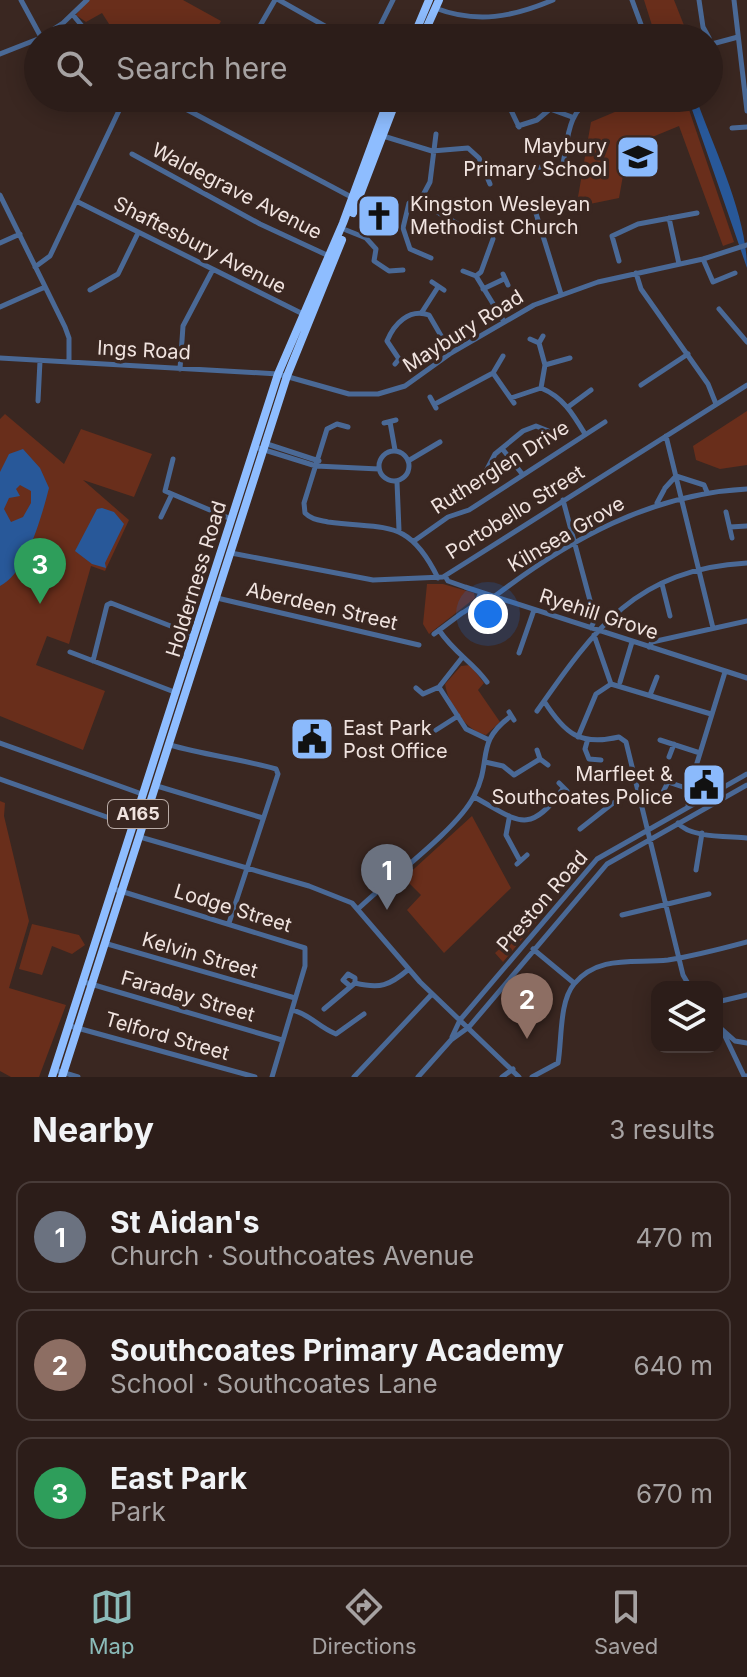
<!DOCTYPE html>
<meta charset="utf-8">
<style>
:root{--surface:#2c1d19;--page:#342622;--text:#f1f3f6;--muted:#a6a2a2;--line:#483b38;--accent:#8bbbb9}
body{margin:0;font-family:Inter,sans-serif;background:var(--page);color:var(--text)}
.controls{position:absolute;right:24px;bottom:24px;display:grid;overflow:hidden;border-radius:16px;box-shadow:0 4px 20px #0003}
.controls button{width:72px;height:72px;display:grid;place-items:center;padding:0;border:0;border-bottom:2px solid var(--line);background:var(--surface);color:var(--text);font:40px sans-serif}
.you{position:absolute;left:488px;top:614px;width:28px;height:28px;margin:-20px;border:6px solid #fff;border-radius:50%;background:#1a73e8;box-shadow:0 0 0 12px #1a73e833}
.badge{display:grid;place-items:center;width:52px;height:52px;border-radius:50%;background:var(--accent);color:#fff;font-size:26px;font-weight:700}
.pin{position:absolute;translate:-50% -66px;filter:drop-shadow(0 2px 4px #0008)}
.pin::after{content:'';position:absolute;top:42px;width:28px;height:24px;background:inherit;clip-path:polygon(0 0,100% 0,50% 100%)}
.list{margin:0;padding:0;list-style:none}
h2{display:flex;justify-content:space-between;align-items:center;height:104px;margin:0;padding:0 32px;font-size:34px}
h2 small{font-size:26px;font-weight:400;color:var(--muted)}
.list li{display:grid;grid-template-columns:52px 1fr auto;gap:24px;align-items:center;box-sizing:border-box;height:112px;margin:0 16px 16px;padding:0 16px;border:2px solid var(--line);border-radius:16px}
.list b{display:block;font-size:30px;white-space:nowrap}
.list p{margin:0;font-size:26px;white-space:nowrap;color:var(--muted)}
.list em{font-size:26px;font-style:normal;color:var(--muted)}
.icon{flex:none;width:44px;height:44px;fill:none;stroke:currentColor;stroke-width:2;stroke-linecap:round;stroke-linejoin:round}
.map{position:relative;flex:none;width:747px;height:1077px;overflow:hidden}
.search{position:absolute;background:var(--surface);box-shadow:0 4px 20px #0003;left:24px;right:24px;top:24px;height:88px;display:flex;align-items:center;gap:20px;box-sizing:border-box;padding:0 28px;border-radius:44px;color:var(--muted);font-size:30px}
.sheet{height:488px;background:var(--surface)}
nav{display:flex;justify-content:space-around;align-items:center;box-sizing:border-box;height:112px;border-top:2px solid var(--line);background:var(--surface);font-size:22px;color:var(--muted)}
nav a{display:grid;justify-items:center;gap:4px}
nav .on{color:var(--accent)}
.map>svg:first-child{display:block}
.green{fill:#692e1b}
.water{fill:#285899;fill-rule:evenodd}
.lines{fill:none;stroke-linecap:round;stroke-linejoin:round}
.minor{stroke:#4a6996;stroke-width:5}
.highway{stroke:#8ebdff;stroke-width:8}
.labels{text-anchor:middle;stroke-width:7;stroke-linejoin:round;paint-order:stroke}
.shield{fill:#3a2721;stroke:#b9aba6;stroke-width:2}
.shield-label{font-size:18px;font-weight:bold;fill:#f0e3df}
.poi-label{font-size:20px;fill:#f0e3df;stroke:#3a2721;text-anchor:end}
.street-label{font-size:20px;fill:#f0e3df;stroke:#3a2721}
</style>
<div class="map">
<svg width="747" height="1077" viewBox="0 0 747 1077">
<rect width="100%" height="100%" fill="#3a2721"/>
<path class="green" d="M87,0H183L221,21L212,38H118L102,13L86,22L76,15Z
M644,0H674L689,38H656Z
M648,98H685L734,242L723,246L679,126L628,147L619,198L580,206L578,197L591,122Z
M747,411V465L720,469L696,460L693,446Z
M5,414L64,464L81,429L152,454L134,497L83,480L129,520L105,571L91,566L69,644L47,636L36,665L105,691L83,750L0,716V419Z
M427,584H443L474,593L475,598L429,634L423,624Z
M470,665L484,683L478,690L500,722L486,735C466,731 448,704 445,684L461,666Z
M0,801L5,803L4,816L29,921L9,988L66,1005L39,1077H11L0,1071Z
M472,816L511,888L444,953L407,910L421,895L404,878Z
M532,912L540,918L503,962L495,953L509,940L511,931L516,932L527,913Z
M32,924L79,935L85,945L72,954L52,946L42,975L19,969Z"/>
<path class="water" d="M688,98H696C714,149 747,215 747,268Z
M23,449L40,468L49,488C42,515 26,574 0,586V472L9,454ZM20,485L31,491V503L23,517L11,522L4,509L9,498L20,496L16,489Z
M102,508L114,512L124,524L105,563L106,568L92,564L75,551L97,509Z"/>
<g class="lines">
<path class="minor" d="M21,0L41,37
M279,0L346,38
M632,0L646,38
M699,0L703,27L709,38
M734,0L747,111
M435,8C477,24 513,17 553,0
M73,15L92,38
M601,36L602,38
M40,38L63,23L87,0
M253,38L275,0
M374,38L393,0
M628,38L644,33
M711,42L713,57
M712,44L738,37
M0,54L38,39
M165,98L355,199
M541,98L550,109L572,117
M297,106L301,98
M509,106L519,127
M518,126L537,120L550,109
M732,128L747,127
M436,134L430,182L422,197L434,210L461,226
M383,136L432,151L468,148L479,158L490,184
M132,154L260,224L329,256
M536,167L562,169
M564,176L562,169C568,142 566,109 595,98
M0,195L65,327L69,338V362
M422,197L409,203L403,228L410,249L431,258
M76,201L305,315
M534,207L561,294
M669,218L679,264
M346,230L366,238L376,249L374,261L389,271L403,270
M0,243L20,234
M703,259L713,282L735,273
M619,261L612,236L638,224L697,213
M35,267L50,256L125,98
M463,271L476,276L481,272L493,239
M636,273L641,289L708,384L716,404
M503,274L508,285
M476,276L503,320
M432,282L444,290
M483,289L504,279
M90,290L118,274L138,233
M0,307L45,287
M719,309L747,342
M422,312L438,287
M530,339L539,343L543,336
M539,343L545,365L541,388
M0,358L278,374L349,394H378L405,386L451,353L534,305L598,282L703,259L747,245
M395,364L399,359L387,341C394,324 409,308 429,315L451,353
M545,365L570,358
M180,369L183,326L212,271
M493,373L514,403
M641,385L688,354
M430,397L436,408
M511,398L541,388C563,397 573,414 585,434
M38,401L40,361
M435,404L493,373L503,356
M568,407L591,390
M390,422L395,450
M384,423L396,420
M348,427L337,424L327,429L304,503L305,513C312,520 319,520 328,522C386,530 408,517 438,578
M666,436L713,628
M264,443L319,461
M255,447L316,466L379,469
M379 466a15 15 0 1 1 30 0a15 15 0 1 1-30 0Z
M504,451L523,475
M173,459L165,491L231,519
M408,461L440,442
M483,477L495,454L523,431L536,426L556,434
M397,482L399,530
M665,488L676,476L704,485L707,492
M563,500L595,619L591,628
M657,503L664,490
M726,512L732,538
M161,517L171,496
M730,527L747,526
M414,541L448,517L469,510L605,422
M231,553L373,580L443,577L747,385
M445,576L448,581L465,587L747,678
M662,584L670,616
M495,596C570,539 651,494 747,489
M217,598L419,645
M464,612L476,604L481,592
M439,630C455,654 472,661 487,682
M434,634L462,613
M594,635L611,684
M649,647L652,642L747,621
M70,652L177,693
M519,653L534,610
M93,661L107,605L111,603L194,635
M620,682L632,642
M439,687L466,729L487,739
M416,688L423,694L439,687L461,659
M650,695L657,677
M544,701C565,734 580,746 619,737L626,742L683,975L690,987
M537,711C595,628 637,569 747,563
M509,712L514,720
M436,730L458,716
M578,737L596,694L611,684L711,714
M660,740L700,753
M587,742L585,749L589,759L601,760
M0,743L142,794
M170,745C205,755 241,759 276,769L278,774L229,923
M537,750L540,759L548,765
M669,757L674,744
M485,762L503,766L514,775L540,759
M0,779L132,826
M559,783L567,791
M157,786L263,818
M663,792L668,782L689,789
M474,797C516,819 528,838 562,790
M688,807L689,789L725,672
M509,819L506,835L519,859
M678,823C690,838 728,836 747,838
M580,829L613,803L638,792
M140,837L309,886L352,903L420,982L519,1077
M517,864L527,855
M696,870L702,833
M114,889L305,948V966L272,1077
M359,908C389,879 457,830 474,796C493,760 474,743 511,716
M622,915L709,894
M104,943L295,998
M533,949L574,983
M84,982L282,1040
M350,986L343,980L348,974L355,978V983
M717,1002L747,995
M324,1009L355,983C380,989 389,986 409,969
M292,1010C310,1014 318,1027 336,1034L364,1014
M717,1025L735,1041L747,1043
M70,1026L255,1077
M724,1034L744,1076H747
M452,1037L460,1020L597,859L747,774
M55,1070L78,1077
M354,1077L432,994
M418,1077L451,1040L469,1027L607,864L747,785
M502,1077L513,1069
M532,1077L558,1063C562,1041 559,1002 574,984C599,954 636,964 668,960C694,956 721,949 747,942"/>
<path class="highway" d="M413,38L429,0
M422,38L439,0
M353,213L397,98
M52,1077L278,374L343,223L389,98
M62,1077L287,376L342,240"/>
</g>
<defs>
<g id="school-square" transform="scale(2.3)"><rect x="-9" y="-9" width="18" height="18" rx="4" fill="#8bbafc" stroke="#3a2721"/><path d="M0-5L7-2L0 1L-7-2ZM-4 1L0 2.5L4 1V4Q0 6-4 4Z" fill="#111"/></g>
<g id="church-square" transform="scale(2.3)"><rect x="-9" y="-9" width="18" height="18" rx="4" fill="#8bbafc" stroke="#3a2721"/><path d="M-1.2-6h2.4v3.5h3.3v2.4h-3.3V6h-2.4V-.1h-3.3v-2.4h3.3Z" fill="#111"/></g>
<g id="civic-square" transform="scale(2.3)"><rect x="-9" y="-9" width="18" height="18" rx="4" fill="#8bbafc" stroke="#3a2721"/><path d="M-.6-6.5H3V-4.5H.6V-3L4-1V1h2V6H-6V1h2V-1L-.6-3ZM-1.2 2.5V6h2.4V2.5Z" fill="#111"/></g>
</defs>
<g fill-rule="evenodd">
<use href="#school-square" x="638" y="157"/>
<use href="#church-square" x="379" y="216"/>
<use href="#civic-square" x="312" y="739"/>
<use href="#civic-square" x="704" y="785"/>
</g>
<g class="labels">
<rect class="shield" x="108" y="800" width="60" height="28" rx="6"/>
<g class="shield-label">
<text x="138" y="820">A165</text>
</g>
<g class="poi-label">
<text x="607" y="153">Maybury<tspan x="607" dy="23">Primary School</tspan></text>
<text x="410" y="211" text-anchor="start">Kingston Wesleyan<tspan x="410" dy="23">Methodist Church</tspan></text>
<text x="343" y="735" text-anchor="start">East Park<tspan x="343" dy="23">Post Office</tspan></text>
<text x="673" y="781">Marfleet &amp;<tspan x="673" dy="23">Southcoates Police</tspan></text>
</g>
<g class="street-label">
<text transform="translate(237 191) rotate(27)" y="7">Waldegrave Avenue</text>
<text transform="translate(200 245) rotate(27)" y="7">Shaftesbury Avenue</text>
<text transform="translate(463 331) rotate(-32)" y="7">Maybury Road</text>
<text transform="translate(144 350) rotate(3)" y="7">Ings Road</text>
<text transform="translate(500 467) rotate(-32)" y="7">Rutherglen Drive</text>
<text transform="translate(515 512) rotate(-32)" y="7">Portobello Street</text>
<text transform="translate(566 534) rotate(-30)" y="7">Kilnsea Grove</text>
<text transform="translate(196 579) rotate(-73)" y="7">Holderness Road</text>
<text transform="translate(322 606) rotate(13)" y="7">Aberdeen Street</text>
<text transform="translate(599 614) rotate(18)" y="7">Ryehill Grove</text>
<text transform="translate(542 901) rotate(-49)" y="7">Preston Road</text>
<text transform="translate(233 908) rotate(17)" y="7">Lodge Street</text>
<text transform="translate(200 955) rotate(16)" y="7">Kelvin Street</text>
<text transform="translate(188 996) rotate(16)" y="7">Faraday Street</text>
<text transform="translate(167 1036) rotate(16)" y="7">Telford Street</text>
</g>
</g>
</svg>
<div class="controls">
<button><svg class="icon" aria-label="layers" viewBox="0 0 24 24"><path d="M12 4l9 5-9 5-9-5zM3 14l9 5 9-5"/></svg></button>
</div>
<div class="you"></div>
<div class="pin badge" style="left:387px;top:910px;background:#6b7280">1</div>
<div class="pin badge" style="left:527px;top:1039px;background:#8d6e63">2</div>
<div class="pin badge" style="left:40px;top:604px;background:#2e9e5b">3</div>
<div class="search"><svg class="icon" aria-label="search" viewBox="0 0 24 24"><circle cx="10" cy="10" r="6"/><path d="M15 15l6 6"/></svg>Search here</div>
</div>
<section class="sheet">
<h2>Nearby<small>3 results</small></h2>
<ul class="list">
<li><span class="badge" style="background:#6b7280">1</span><div><b>St Aidan's</b><p>Church · Southcoates Avenue</p></div><em>470 m</em></li>
<li><span class="badge" style="background:#8d6e63">2</span><div><b>Southcoates Primary Academy</b><p>School · Southcoates Lane</p></div><em>640 m</em></li>
<li><span class="badge" style="background:#2e9e5b">3</span><div><b>East Park</b><p>Park</p></div><em>670 m</em></li>
</ul>
</section>
<nav>
<a class="on"><svg class="icon" aria-label="map" viewBox="0 0 24 24"><path d="M3 6l6-2 6 2 6-2v14l-6 2-6-2-6 2zM9 4v14M15 6v14"/></svg>Map</a>
<a><svg class="icon" aria-label="directions" viewBox="0 0 24 24"><path d="M12 3l9 9-9 9-9-9zM9 14v-3h6M13 9l2 2-2 2"/></svg>Directions</a>
<a><svg class="icon" aria-label="saved" viewBox="0 0 24 24"><path d="M7 4h10v16l-5-4-5 4z"/></svg>Saved</a>
</nav>
